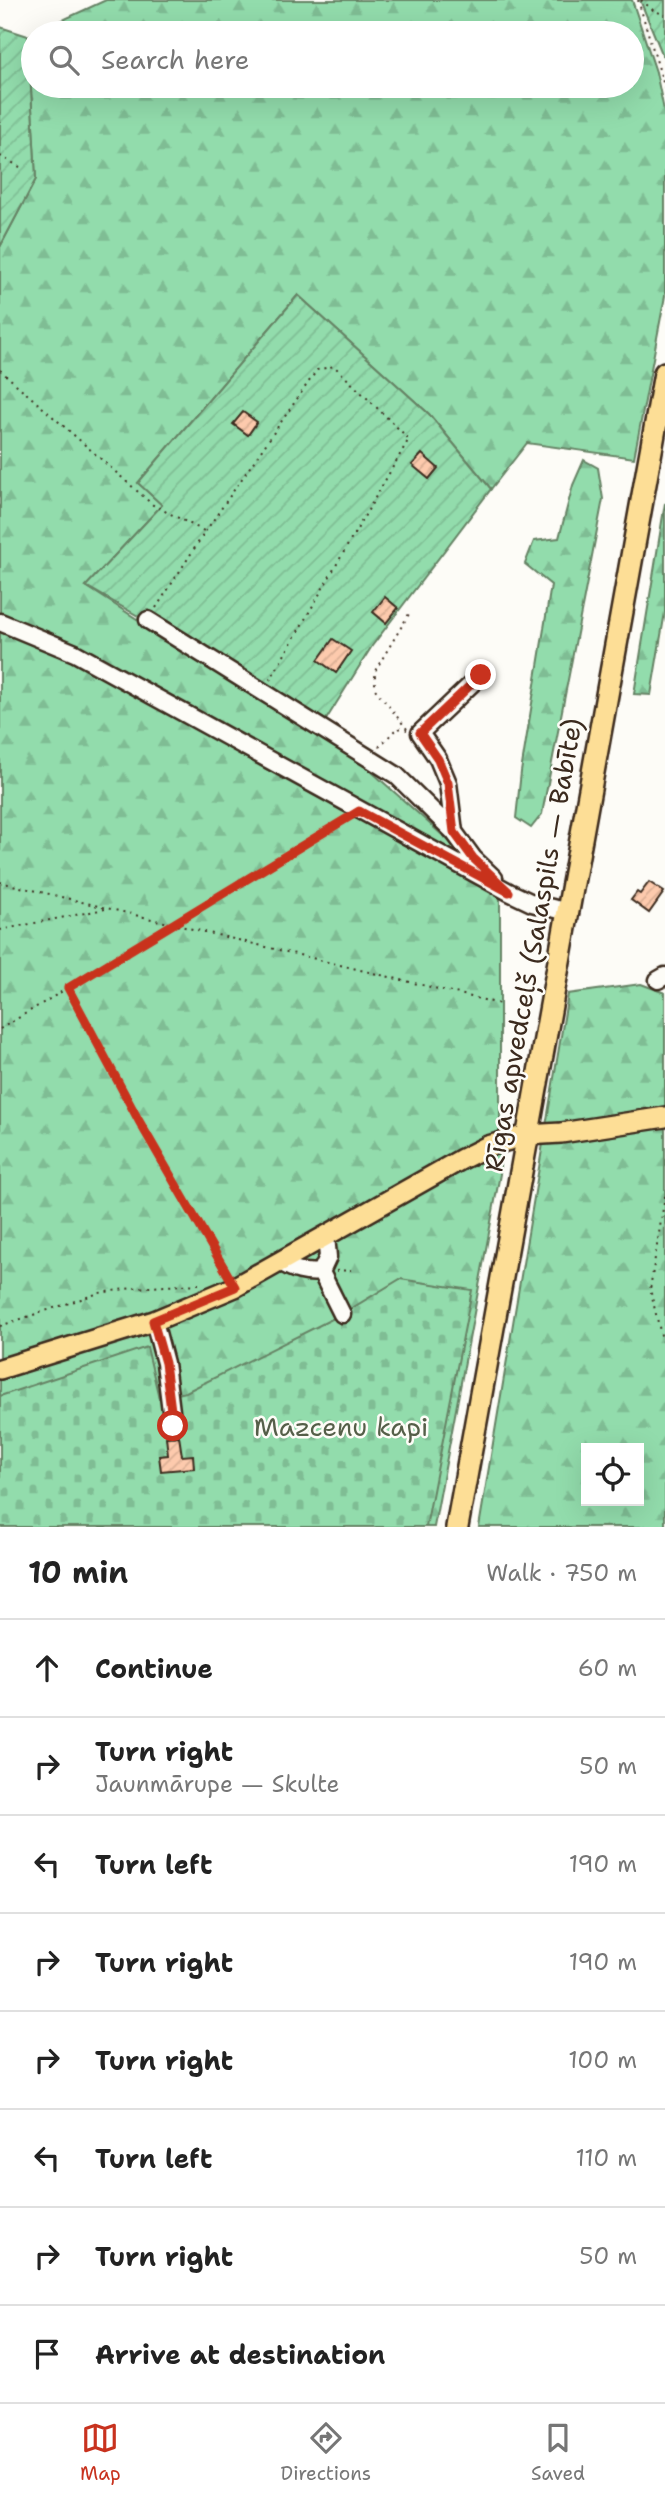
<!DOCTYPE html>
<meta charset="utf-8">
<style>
:root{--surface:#fff;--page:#f6f6f6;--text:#222;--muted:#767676;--line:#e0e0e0;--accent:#c8321e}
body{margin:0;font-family:"Shantell Sans",sans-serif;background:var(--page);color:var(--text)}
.controls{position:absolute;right:21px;bottom:21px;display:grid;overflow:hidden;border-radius:0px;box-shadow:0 7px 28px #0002}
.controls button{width:63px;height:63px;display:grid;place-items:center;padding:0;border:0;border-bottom:2px solid var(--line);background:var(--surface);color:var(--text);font:35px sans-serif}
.stop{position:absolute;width:21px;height:21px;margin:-16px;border:5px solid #c8321e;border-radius:50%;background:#fff}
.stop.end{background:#c8321e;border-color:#fff;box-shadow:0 2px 7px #0008}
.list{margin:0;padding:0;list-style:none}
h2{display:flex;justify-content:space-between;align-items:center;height:91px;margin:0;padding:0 28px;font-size:30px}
h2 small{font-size:23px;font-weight:400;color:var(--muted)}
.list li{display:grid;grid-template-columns:46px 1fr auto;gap:21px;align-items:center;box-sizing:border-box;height:98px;padding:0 28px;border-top:2px solid var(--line)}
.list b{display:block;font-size:26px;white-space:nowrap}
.list p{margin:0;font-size:23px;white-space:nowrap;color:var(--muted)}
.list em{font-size:23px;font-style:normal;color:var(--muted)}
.icon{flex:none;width:38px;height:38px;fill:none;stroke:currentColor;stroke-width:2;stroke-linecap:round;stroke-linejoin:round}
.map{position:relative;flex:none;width:665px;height:1527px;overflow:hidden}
.search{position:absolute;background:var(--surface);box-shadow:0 7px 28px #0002;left:21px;right:21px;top:21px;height:77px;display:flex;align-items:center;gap:18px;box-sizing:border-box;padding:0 24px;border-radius:38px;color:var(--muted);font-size:26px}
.sheet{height:875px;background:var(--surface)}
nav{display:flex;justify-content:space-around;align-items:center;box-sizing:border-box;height:98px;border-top:2px solid var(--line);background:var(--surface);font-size:19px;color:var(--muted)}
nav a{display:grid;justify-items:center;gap:4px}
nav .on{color:var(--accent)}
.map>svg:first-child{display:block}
.forest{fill:url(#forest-firs);stroke:#668365;stroke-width:2;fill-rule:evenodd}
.cemetery{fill:url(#cemetery-stones);stroke:#668365;stroke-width:2}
.garden{fill:url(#garden-furrows);stroke:#668365;stroke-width:2}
.building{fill:url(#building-hatch);stroke:#3b2a1e;stroke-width:2}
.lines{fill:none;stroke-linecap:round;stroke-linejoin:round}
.minor-casing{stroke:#3b2a1e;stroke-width:21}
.major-casing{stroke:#3b2a1e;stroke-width:24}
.highway-casing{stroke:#3b2a1e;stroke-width:26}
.path{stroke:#3b2a1e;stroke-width:2;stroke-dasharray:2 5;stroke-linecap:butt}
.minor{stroke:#fdfcf7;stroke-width:16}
.major{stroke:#fdde96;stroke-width:19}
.highway{stroke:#fdde96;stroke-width:21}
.route{stroke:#c8321e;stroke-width:9}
.labels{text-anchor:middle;stroke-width:5;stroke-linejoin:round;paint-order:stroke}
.street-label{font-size:26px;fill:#3b2a1e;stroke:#fdfcf7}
.park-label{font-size:26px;fill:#555f49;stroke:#fdfcf7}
</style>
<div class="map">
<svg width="665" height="1527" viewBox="0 0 665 1527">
<defs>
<pattern id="forest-firs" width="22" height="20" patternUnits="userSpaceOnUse" patternTransform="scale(1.75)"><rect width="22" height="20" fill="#92dcac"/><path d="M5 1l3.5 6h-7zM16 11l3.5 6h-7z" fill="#7fbd94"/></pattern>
<pattern id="cemetery-stones" width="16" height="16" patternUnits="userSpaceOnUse" patternTransform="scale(1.75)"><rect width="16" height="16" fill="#92dcac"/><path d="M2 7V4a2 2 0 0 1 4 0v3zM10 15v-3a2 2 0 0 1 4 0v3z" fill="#7fbd94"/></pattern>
<pattern id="garden-furrows" width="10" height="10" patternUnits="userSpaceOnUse" patternTransform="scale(1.75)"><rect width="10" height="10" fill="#92dcac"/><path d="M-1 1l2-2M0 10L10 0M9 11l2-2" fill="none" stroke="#7fbd94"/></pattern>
<pattern id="building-hatch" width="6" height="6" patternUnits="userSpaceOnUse" patternTransform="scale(1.75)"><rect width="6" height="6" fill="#fdcaad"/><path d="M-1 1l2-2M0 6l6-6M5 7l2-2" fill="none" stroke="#daae94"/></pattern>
</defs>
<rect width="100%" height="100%" fill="#fdfcf7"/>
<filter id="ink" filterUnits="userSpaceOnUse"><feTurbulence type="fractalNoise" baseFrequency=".0143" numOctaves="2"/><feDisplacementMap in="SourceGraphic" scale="14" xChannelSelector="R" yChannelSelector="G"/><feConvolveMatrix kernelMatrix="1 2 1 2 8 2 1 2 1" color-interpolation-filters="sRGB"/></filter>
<g filter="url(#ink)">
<path class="forest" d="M106,0H632L656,72L665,115V296L634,458L527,443L491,489L429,414L298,295L138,483L162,505L86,586L304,727L323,728L500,887V1174L434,1527H0V247L36,179L28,36ZM33,33H632V86H33Z
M584,460L598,468L603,499L542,814L531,828L516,818L521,772L551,585L525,564L534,541L559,538L573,485Z
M665,503V612L651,695L634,694Z
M641,984L665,993V1527H479L568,994ZM586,1448H639V1501H586Z"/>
<path class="cemetery" d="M400,1279L472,1290L426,1527H0V1396L147,1347L159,1398L186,1392L342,1314Z"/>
<path class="garden" d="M640,0H665V56H663Z
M0,27L28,36L36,179L0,247Z
M298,295L429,414L491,489L372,646L324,723L86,586L162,505L138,483Z"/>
<path class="building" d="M243,412L257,422L248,435L233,424Z
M422,454L438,468L429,479L412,465Z
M385,597L398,608L386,623L373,612Z
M333,639L351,651L336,673L318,660Z
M649,882L664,892L649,913L631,900L637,892L640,894Z
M179,1436L182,1456L193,1455L194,1468L161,1471L159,1456L168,1455L166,1437Z"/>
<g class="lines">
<g class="minor-casing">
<path id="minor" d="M148,620L396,775L454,832L473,858L494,878
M0,622L75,653L509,892L532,903L568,912
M454,832L448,783L438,759L420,733L481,675
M658,980L665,976
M281,1262C292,1270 307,1274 321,1272L328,1257L326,1236
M321,1272L342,1314
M154,1321L165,1363L173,1427"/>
</g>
<g class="major-casing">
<path id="major" d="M0,1369L154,1321L235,1287L462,1159L488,1146L527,1135L561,1133L665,1117"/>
</g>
<g class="highway-casing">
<path id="highway" d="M457,1527L665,373"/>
</g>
<path class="path" d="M638,0L665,89
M641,0L653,10L665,15
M0,156L20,167
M0,370L153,505L204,531
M156,608L205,532L317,370L334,366L409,439L270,680
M407,729L375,689V671L409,614
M379,747L397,728L407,730
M0,882L500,1004
M0,930L105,909
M68,988L139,1121L227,1274
M0,1029L347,819
M665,1196L650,1289L665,1352
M336,1271L351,1270
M0,1326L99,1293L133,1288L199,1284"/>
<use href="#minor" class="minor"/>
<use href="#major" class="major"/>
<use href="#highway" class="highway"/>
</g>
</g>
<g class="lines" filter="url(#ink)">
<path class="route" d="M173,1426L165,1363L153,1321L235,1287L139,1121L68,988L359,811L509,892L473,858L454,832L448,783L438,759L420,733L481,675"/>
</g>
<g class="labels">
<g class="street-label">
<text transform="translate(533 945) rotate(-80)" y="9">Rīgas apvedceļš (Salaspils — Babīte)</text>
</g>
<g class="park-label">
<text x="341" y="1436">Mazcenu kapi</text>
</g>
</g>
</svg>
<div class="controls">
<button><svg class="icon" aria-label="locate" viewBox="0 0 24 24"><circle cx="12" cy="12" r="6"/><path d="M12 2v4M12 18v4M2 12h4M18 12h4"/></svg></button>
</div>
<div class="stop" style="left:173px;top:1426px"></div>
<div class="stop end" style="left:481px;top:675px"></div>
<div class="search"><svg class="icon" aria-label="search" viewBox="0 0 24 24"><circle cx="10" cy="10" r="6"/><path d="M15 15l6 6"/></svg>Search here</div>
</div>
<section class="sheet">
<h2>10 min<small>Walk · 750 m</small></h2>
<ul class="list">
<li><svg class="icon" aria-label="ahead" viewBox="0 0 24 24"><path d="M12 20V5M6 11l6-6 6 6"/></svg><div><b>Continue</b></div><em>60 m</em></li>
<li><svg class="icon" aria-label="right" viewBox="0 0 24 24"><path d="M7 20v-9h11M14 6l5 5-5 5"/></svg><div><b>Turn right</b><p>Jaunmārupe — Skulte</p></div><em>50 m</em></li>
<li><svg class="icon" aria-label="left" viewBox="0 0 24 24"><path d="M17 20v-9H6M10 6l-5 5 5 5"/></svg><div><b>Turn left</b></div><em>190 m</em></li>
<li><svg class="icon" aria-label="right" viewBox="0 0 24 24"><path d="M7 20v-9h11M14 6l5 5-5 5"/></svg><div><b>Turn right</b></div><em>190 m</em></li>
<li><svg class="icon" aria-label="right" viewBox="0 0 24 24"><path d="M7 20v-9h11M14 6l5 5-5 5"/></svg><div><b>Turn right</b></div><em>100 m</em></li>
<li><svg class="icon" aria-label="left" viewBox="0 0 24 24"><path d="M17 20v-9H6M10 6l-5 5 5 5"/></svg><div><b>Turn left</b></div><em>110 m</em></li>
<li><svg class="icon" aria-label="right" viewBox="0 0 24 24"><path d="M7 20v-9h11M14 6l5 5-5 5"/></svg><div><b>Turn right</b></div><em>50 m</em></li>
<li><svg class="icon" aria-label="arrive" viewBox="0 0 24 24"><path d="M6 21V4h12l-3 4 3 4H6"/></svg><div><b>Arrive at destination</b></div></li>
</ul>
</section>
<nav>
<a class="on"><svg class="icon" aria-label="map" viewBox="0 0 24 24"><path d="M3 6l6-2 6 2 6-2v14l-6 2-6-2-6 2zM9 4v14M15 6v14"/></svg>Map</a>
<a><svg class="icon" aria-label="directions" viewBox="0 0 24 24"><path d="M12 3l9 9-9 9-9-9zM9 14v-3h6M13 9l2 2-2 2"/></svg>Directions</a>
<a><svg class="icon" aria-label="saved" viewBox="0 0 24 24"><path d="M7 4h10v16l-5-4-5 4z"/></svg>Saved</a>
</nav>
